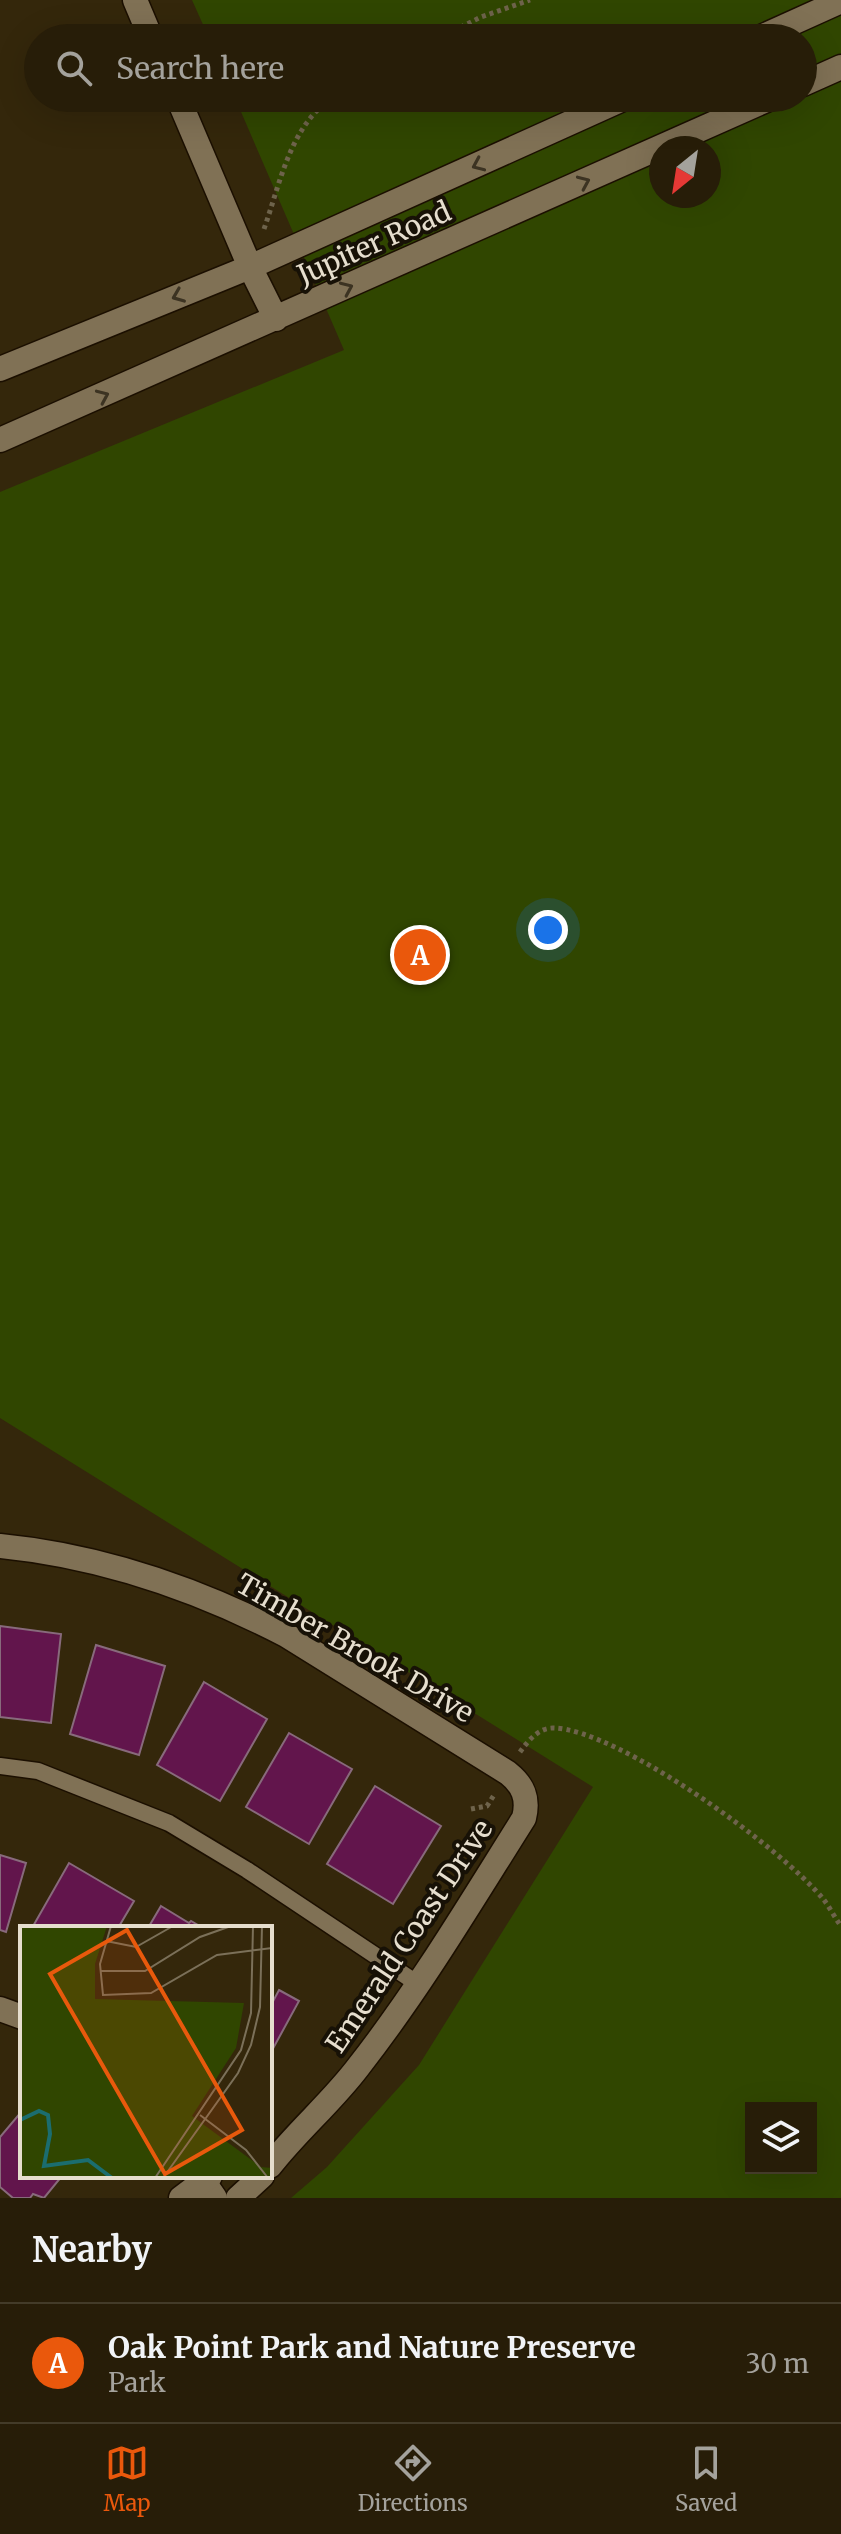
<!DOCTYPE html>
<style>
:root{--surface:#271d08;--page:#2f2612;--text:#f1f3f6;--muted:#a4a29c;--line:#433b29;--accent:#ea580c}
body{margin:0;font-family:Merriweather,serif;background:var(--page);color:var(--text)}
.controls{position:absolute;right:24px;bottom:24px;display:grid;overflow:hidden;border-radius:0px;box-shadow:0 8px 32px #0002}
.controls button{width:72px;height:72px;display:grid;place-items:center;padding:0;border:0;border-bottom:2px solid var(--line);background:var(--surface);color:var(--text);font:40px sans-serif}
.compass{position:absolute;left:649px;top:136px;width:72px;height:72px;border-radius:50%;background:var(--surface);box-shadow:0 8px 32px #0002;rotate:210deg}
.you{position:absolute;left:548px;top:930px;width:28px;height:28px;margin:-20px;border:6px solid #fff;border-radius:50%;background:#1a73e8;box-shadow:0 0 0 12px #1a73e833}
.badge{display:grid;place-items:center;width:52px;height:52px;border-radius:50%;background:var(--accent);color:#fff;font-size:26px;font-weight:700}
.pin{position:absolute;translate:-50% -50%;border:4px solid #fff;box-shadow:0 2px 8px #0006}
.list{margin:0;padding:0;list-style:none}
h2{display:flex;justify-content:space-between;align-items:center;height:104px;margin:0;padding:0 32px;font-size:34px}
h2 small{font-size:26px;font-weight:400;color:var(--muted)}
.list li{display:grid;grid-template-columns:52px 1fr auto;gap:24px;align-items:center;box-sizing:border-box;height:120px;padding:0 32px;border-top:2px solid var(--line)}
.list b{display:block;font-size:30px;white-space:nowrap}
.list p{margin:0;font-size:26px;white-space:nowrap;color:var(--muted)}
.list em{font-size:26px;font-style:normal;color:var(--muted)}
.icon{flex:none;width:44px;height:44px;fill:none;stroke:currentColor;stroke-width:2;stroke-linecap:round;stroke-linejoin:round}
.map{position:relative;flex:none;width:841px;height:2198px;overflow:hidden}
.search{position:absolute;background:var(--surface);box-shadow:0 8px 32px #0002;left:24px;right:24px;top:24px;height:88px;display:flex;align-items:center;gap:20px;box-sizing:border-box;padding:0 28px;border-radius:44px;color:var(--muted);font-size:30px}
.sheet{height:224px;background:var(--surface)}
nav{display:flex;justify-content:space-around;align-items:center;box-sizing:border-box;height:112px;border-top:2px solid var(--line);background:var(--surface);font-size:22px;color:var(--muted)}
nav a{display:grid;justify-items:center;gap:4px}
nav .on{color:var(--accent)}
.map>svg:first-child{display:block}
.green{fill:#304600;fill-rule:evenodd}
.building{fill:#62154c;stroke:#886a7c;stroke-width:2}
.lines{fill:none;stroke-linecap:round;stroke-linejoin:round}
.lane-casing{stroke:#1b0f00;stroke-width:19}
.street-casing{stroke:#1b0f00;stroke-width:27}
.secondary-casing{stroke:#1b0f00;stroke-width:27}
.path{stroke:#6e634b;stroke-width:5;stroke-dasharray:4 4;stroke-linecap:butt}
.lane{stroke:#807155;stroke-width:16}
.street{stroke:#807155;stroke-width:24}
.secondary{stroke:#807155;stroke-width:24}
.oneway{stroke:#3c3322}
.labels{text-anchor:middle;stroke-width:8;stroke-linejoin:round;paint-order:stroke}
.street-label{font-size:28px;fill:#e6dece;stroke:#171106}
.inset-river{fill:none;stroke:#1b6d6f;stroke-width:4}
.inset-road{fill:none;stroke:#7b7059;stroke-width:2}
.view{fill:#e8590c;fill-opacity:0.15;stroke:#e8590c;stroke-width:4}
.inset-edge{fill:none;stroke:#e6dece;stroke-width:4}
</style>
<div class="map">
<svg width="841" height="2198" viewBox="0 0 841 2198">
<rect width="100%" height="100%" fill="#34270b"/>
<path class="green" d="M192,0H841V2198H291L327,2167L419,2065L593,1787L0,1418V492L344,350L235,98H803V38H209ZM661,148H709V196H661ZM751,2108H811V2168H751Z"/>
<path class="building" d="M0,1626L61,1634L51,1723L0,1717Z
M96,1645L165,1666L139,1755L70,1734Z
M204,1682L267,1719L220,1801L157,1765Z
M289,1733L352,1769L309,1844L246,1807Z
M375,1786L441,1826L393,1904L327,1864Z
M0,1855L26,1863L6,1932L0,1930Z
M69,1863L134,1901L118,1928H32Z
M161,1906L189,1923L191,1921L203,1928H148Z
M279,1990L299,2001L270,2054V2007Z
M22,2111V2176H62L44,2198L33,2194L30,2198H13L0,2187V2137Z"/>
<g class="lines">
<g class="lane-casing">
<path id="lane" d="M0,1766L38,1771L169,1823L247,1870L418,1984"/>
</g>
<g class="street-casing">
<path id="street" d="M0,2009L22,2017
M200,2176L215,2198"/>
</g>
<g class="secondary-casing">
<path id="secondary" d="M135,0L151,38
M759,38L841,1
M803,84L841,67
M178,98L250,267L276,319
M0,369L250,267L625,98
M0,440L771,98
M0,1546C102,1556 195,1588 286,1635L508,1773C523,1785 529,1798 524,1818C471,1902 420,1988 359,2066C332,2102 298,2130 270,2166
M181,2198L210,2176
M238,2198L262,2176"/>
</g>
<path class="path" d="M439,38L481,17L530,0
M264,229C280,184 290,126 332,98
M520,1752C528,1741 538,1728 553,1728C618,1729 783,1849 824,1900C830,1908 835,1918 841,1926
M471,1809L487,1806L494,1795"/>
<use href="#lane" class="lane"/>
<use href="#street" class="street"/>
<use href="#secondary" class="secondary"/>
</g>
<defs><path id="oneway-chevron" d="M-2-3.5L2.5 0L-2 3.5" fill="none" stroke-width="1.6" stroke-linecap="round" stroke-linejoin="round" transform="scale(2)"/></defs>
<g class="oneway">
<use href="#oneway-chevron" transform="translate(478 165) rotate(156)"/>
<use href="#oneway-chevron" transform="translate(584 182) rotate(-24)"/>
<use href="#oneway-chevron" transform="translate(347 288) rotate(-24)"/>
<use href="#oneway-chevron" transform="translate(178 296) rotate(158)"/>
<use href="#oneway-chevron" transform="translate(103 396) rotate(-24)"/>
</g>
<g class="labels">
<g class="street-label">
<text transform="translate(374 243) rotate(-24)" y="10">Jupiter Road</text>
<text transform="translate(355 1648) rotate(30)" y="10">Timber Brook Drive</text>
<text transform="translate(409 1936) rotate(-56)" y="10">Emerald Coast Drive</text>
</g>
</g>
<g transform="translate(20 1926)">
<rect width="252" height="252" fill="#34270b"/>
<path d="M0,0H87L75,38V73L224,77L216,122L172,190L241,241L252,242V252H0Z" fill="#304600"/>
<path class="inset-river" d="M0,194L19,185L28,189L30,208L24,240L68,234L92,252"/>
<path class="inset-road" d="M91,0L80,38L83,69L131,67L197,29L252,22M86,15L116,21L153,0M80,45H125L180,11L211,0M180,189L226,224L248,252M135,252L221,124L231,87L233,0M143,252L218,147L231,119L240,81L242,0"/>
<path class="view" d="M107,4L222,204L145,248L30,48Z"/>
<rect width="252" height="252" class="inset-edge"/>
</g>
</svg>
<div class="controls">
<button><svg class="icon" aria-label="layers" viewBox="0 0 24 24"><path d="M12 4l9 5-9 5-9-5zM3 14l9 5 9-5"/></svg></button>
</div>
<svg class="compass" viewBox="-18 -18 36 36"><path d="M0-13l5 13h-10z" fill="#e53935"/><path d="M0 13l5-13h-10z" fill="#a4a29c"/></svg>
<div class="you"></div>
<div class="pin badge" style="left:420px;top:955px">A</div>
<div class="search"><svg class="icon" aria-label="search" viewBox="0 0 24 24"><circle cx="10" cy="10" r="6"/><path d="M15 15l6 6"/></svg>Search here</div>
</div>
<section class="sheet">
<h2>Nearby<small></small></h2>
<ul class="list">
<li><span class="badge">A</span><div><b>Oak Point Park and Nature Preserve</b><p>Park</p></div><em>30 m</em></li>
</ul>
</section>
<nav>
<a class="on"><svg class="icon" aria-label="map" viewBox="0 0 24 24"><path d="M3 6l6-2 6 2 6-2v14l-6 2-6-2-6 2zM9 4v14M15 6v14"/></svg>Map</a>
<a><svg class="icon" aria-label="directions" viewBox="0 0 24 24"><path d="M12 3l9 9-9 9-9-9zM9 14v-3h6M13 9l2 2-2 2"/></svg>Directions</a>
<a><svg class="icon" aria-label="saved" viewBox="0 0 24 24"><path d="M7 4h10v16l-5-4-5 4z"/></svg>Saved</a>
</nav>
